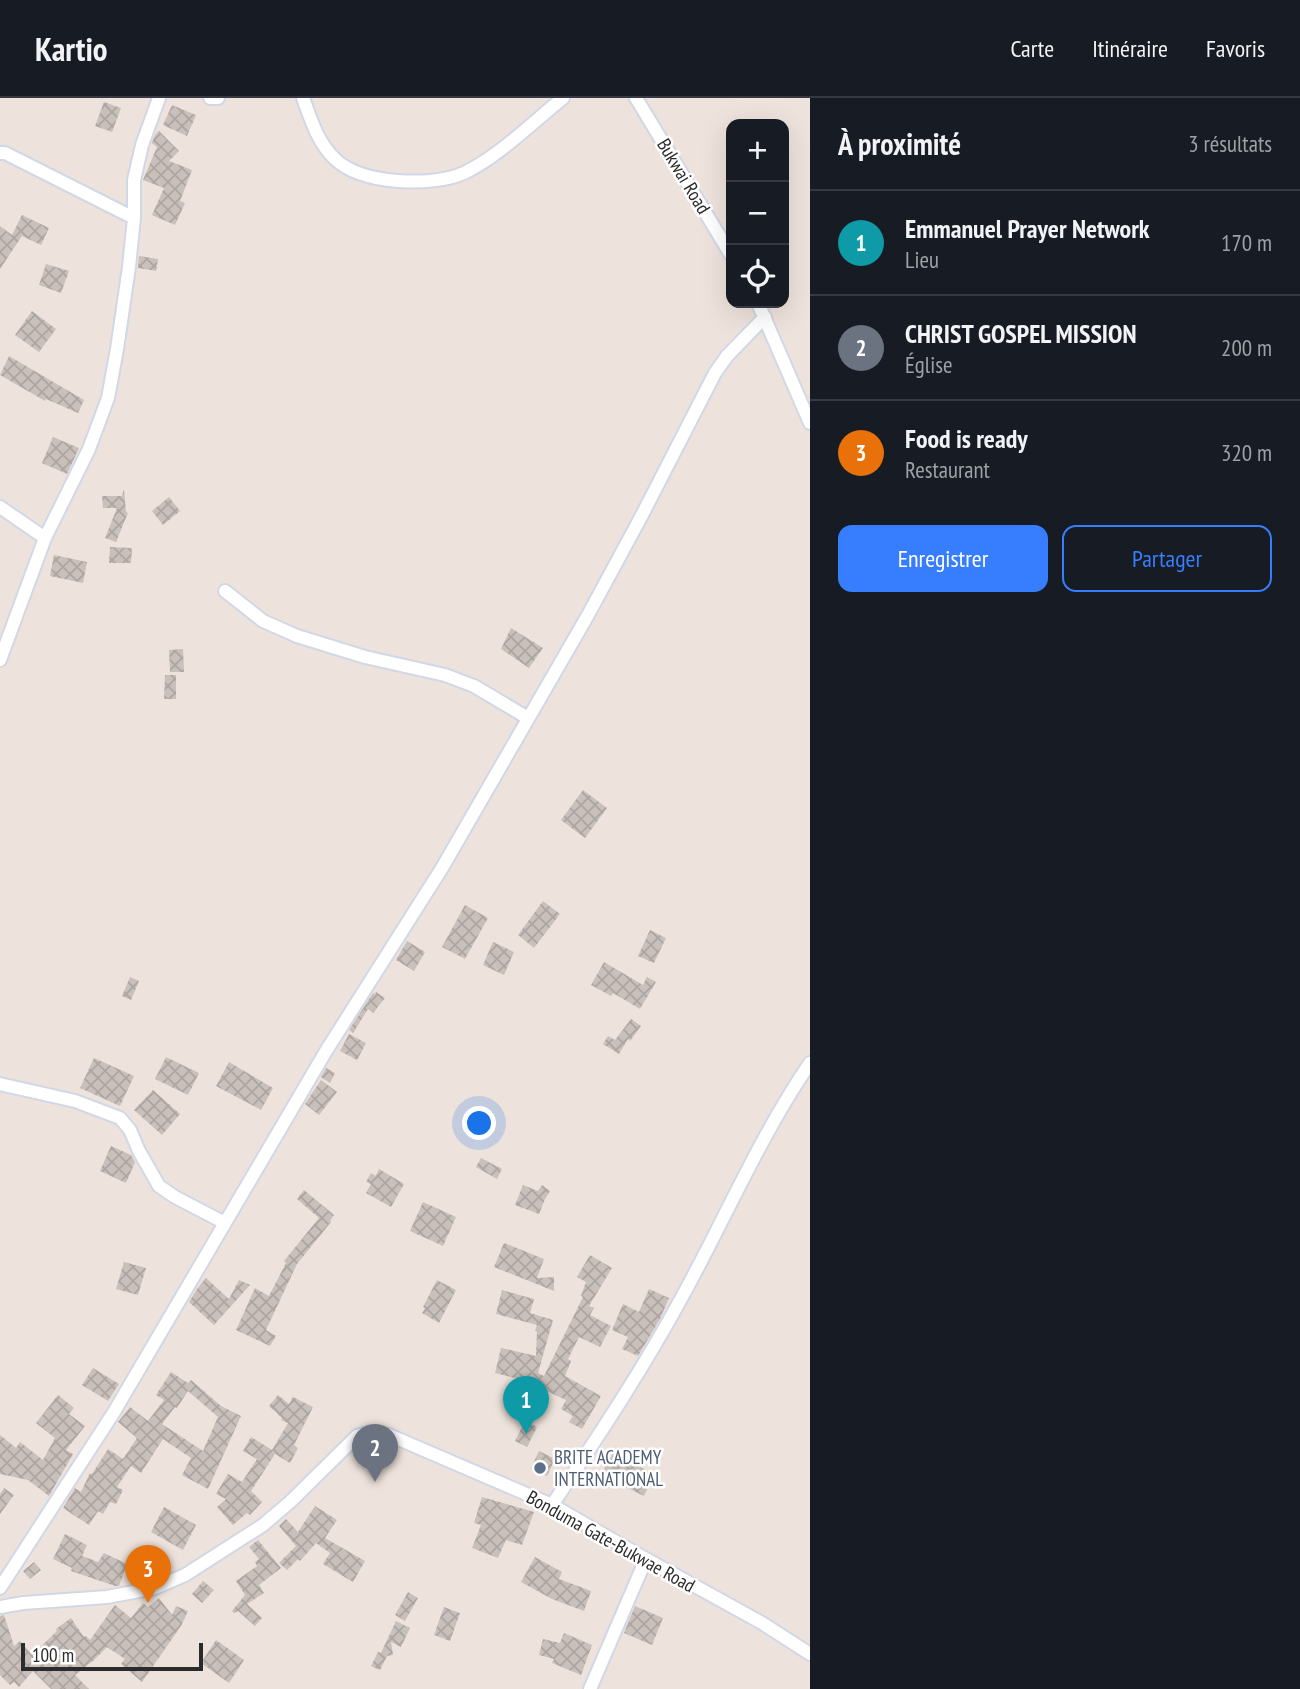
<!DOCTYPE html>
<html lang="fr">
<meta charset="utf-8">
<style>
:root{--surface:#171b24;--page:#20242c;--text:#f1f3f6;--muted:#9ea1a6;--line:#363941;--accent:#377eff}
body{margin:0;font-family:"PT Sans Narrow",sans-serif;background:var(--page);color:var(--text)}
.controls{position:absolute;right:21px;top:21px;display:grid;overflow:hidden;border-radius:14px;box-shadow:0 7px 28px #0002}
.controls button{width:63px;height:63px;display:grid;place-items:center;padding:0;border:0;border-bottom:2px solid var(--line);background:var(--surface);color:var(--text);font:35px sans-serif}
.scale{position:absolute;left:21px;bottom:18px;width:182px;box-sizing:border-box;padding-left:7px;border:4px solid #2b2b2b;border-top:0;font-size:19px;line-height:24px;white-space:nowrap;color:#2b2b2b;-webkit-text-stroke:5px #fff;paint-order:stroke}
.you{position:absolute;left:480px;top:1026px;width:24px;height:24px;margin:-18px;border:5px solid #fff;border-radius:50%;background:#1a73e8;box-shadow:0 0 0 10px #1a73e833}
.badge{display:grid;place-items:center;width:46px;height:46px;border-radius:50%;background:var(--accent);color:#fff;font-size:23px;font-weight:700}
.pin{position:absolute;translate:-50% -58px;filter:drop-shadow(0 2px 4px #0008)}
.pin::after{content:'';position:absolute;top:37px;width:24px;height:21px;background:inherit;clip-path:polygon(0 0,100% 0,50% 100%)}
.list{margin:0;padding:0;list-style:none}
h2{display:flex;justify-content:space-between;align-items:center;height:91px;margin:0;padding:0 28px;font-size:30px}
h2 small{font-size:23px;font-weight:400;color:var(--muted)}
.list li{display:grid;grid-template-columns:46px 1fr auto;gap:21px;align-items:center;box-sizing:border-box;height:105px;padding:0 28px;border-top:2px solid var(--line)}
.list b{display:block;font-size:26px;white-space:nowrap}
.list p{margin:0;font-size:23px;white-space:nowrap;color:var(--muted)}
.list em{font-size:23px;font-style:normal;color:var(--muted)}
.actions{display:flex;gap:14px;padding:21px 28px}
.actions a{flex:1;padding:16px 0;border:2px solid var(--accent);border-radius:14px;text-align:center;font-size:24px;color:var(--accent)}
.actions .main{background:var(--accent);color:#fff}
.icon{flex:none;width:38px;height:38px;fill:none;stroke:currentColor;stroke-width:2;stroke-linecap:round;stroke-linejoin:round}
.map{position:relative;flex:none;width:810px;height:1591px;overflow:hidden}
header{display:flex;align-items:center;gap:42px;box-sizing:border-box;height:98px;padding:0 35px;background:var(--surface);border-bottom:2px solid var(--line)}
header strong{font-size:33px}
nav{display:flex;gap:38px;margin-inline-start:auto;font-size:24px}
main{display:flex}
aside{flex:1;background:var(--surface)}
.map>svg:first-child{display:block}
.building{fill:url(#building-cross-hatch);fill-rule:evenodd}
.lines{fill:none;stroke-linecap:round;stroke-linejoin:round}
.minor-casing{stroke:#d1d8e5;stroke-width:16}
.minor{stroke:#fff;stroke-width:12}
.service-dot{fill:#5c6f8a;stroke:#fff;stroke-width:2.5}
.labels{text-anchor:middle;stroke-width:5;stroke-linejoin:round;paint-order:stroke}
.street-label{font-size:19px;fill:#2b2b2b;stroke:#fff}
.service-label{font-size:19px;fill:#4e5e75;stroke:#fff;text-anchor:start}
</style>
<header>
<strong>Kartio</strong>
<nav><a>Carte</a><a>Itinéraire</a><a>Favoris</a></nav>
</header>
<main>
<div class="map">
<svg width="810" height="1591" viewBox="0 0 810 1591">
<defs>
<pattern id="building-cross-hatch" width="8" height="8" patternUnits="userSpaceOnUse" patternTransform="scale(1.75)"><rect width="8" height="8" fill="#c9c0bb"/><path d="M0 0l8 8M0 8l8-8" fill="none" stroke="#ada5a1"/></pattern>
</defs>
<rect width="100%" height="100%" fill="#eee3dc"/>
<path class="building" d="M104,4L121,10L112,34L95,28Z
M172,7L196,17L187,38L163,27Z
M159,33L179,53L169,63L192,72L180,103L185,105L175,127L152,117L164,90L143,82L157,49L152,45L155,37Z
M22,117L49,130L41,147L22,138L0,171V128L12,137Z
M139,158L158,161L156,173L138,170Z
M46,166L69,173L61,195L39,187Z
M32,213L56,231L39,254L15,237Z
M9,258L84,302L78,315L46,301L45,303L0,277Z
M53,339L79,350L67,376L42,365Z
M124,391L126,414L128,415L116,444L105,440L117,410H103L102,398H122Z
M169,399L180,413L163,427L152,413Z
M110,449L132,450L131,465H109Z
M54,457L87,464L83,485L50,478Z
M511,530L543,550L529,570L501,551Z
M183,551L184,574H170L169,552Z
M165,577H176V601H164Z
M583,692L607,710L585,740L561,722Z
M543,803L560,816L534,850L518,837Z
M465,807L488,820L465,861L442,849Z
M650,832L666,840L654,865L638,858Z
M407,843L425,854L414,873L396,862Z
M493,844L514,854L504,877L483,867Z
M604,864L643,887L647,879L656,884L640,911L613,895L611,898L591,887Z
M130,879L139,883L131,902L122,898Z
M376,894L385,900L373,915L368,911L353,935L349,932L373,895L375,896Z
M631,921L641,928L630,943L628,941L619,956L603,946L608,938L615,942Z
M349,936L366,945L357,962L340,953Z
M166,959L199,975L188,997L155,981Z
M94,960L134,978L120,1008L80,990Z
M229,964L273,990L261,1012L216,988Z
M326,970L335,975L330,985L321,979Z
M321,982L337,994L319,1017L305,1006Z
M153,992L180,1016L162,1037L134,1012Z
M111,1048L131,1057L135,1064L126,1085L100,1073Z
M481,1060L502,1071L497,1081L476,1069Z
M379,1071L404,1086L391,1109L366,1095L371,1086L366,1084L371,1075L376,1078Z
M523,1087L538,1093L542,1087L550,1093L545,1101L539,1116L515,1107Z
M304,1092L334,1117L330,1123L331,1124L297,1166L266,1232L276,1238L270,1248L236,1232L255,1190L269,1198L286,1165L284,1163L319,1120L297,1101Z
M423,1104L456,1119L443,1148L410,1133Z
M504,1145L544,1161L537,1180L554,1179V1193L494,1169Z
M590,1157L612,1170L589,1208L594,1210L590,1217L611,1228L600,1249L579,1239L568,1261L571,1263L565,1278L601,1298L582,1331L569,1324L573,1318L561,1311L566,1302L542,1291L544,1287L495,1275L501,1250L536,1258L537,1234L535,1233L537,1227L496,1216L502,1192L534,1201L530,1215L553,1222L538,1275L544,1278L583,1199L581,1198L586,1184L577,1179Z
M124,1164L146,1170L138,1197L116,1191Z
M206,1180L229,1201L239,1182L250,1187L214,1227L189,1204L197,1191Z
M437,1182L456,1192L439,1225L422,1215L425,1210L423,1209Z
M649,1191L669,1200L660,1221L638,1258L622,1251L628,1239L612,1232L623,1206L639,1214Z
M93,1270L119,1286L108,1303L82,1287Z
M171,1274L188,1285L191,1282L221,1308L241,1318L208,1391L182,1377L191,1360L163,1341L141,1375L131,1368L117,1389L123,1392L116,1406L110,1404L103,1416L98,1413L89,1427L63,1410L75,1390L81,1394L90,1375L92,1376L108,1351L123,1361L137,1340L118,1324L130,1309L148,1323L164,1302L156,1297ZM188,1293L218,1319L203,1353L162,1326L175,1309L177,1310Z
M58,1297L74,1310L69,1316L85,1328L66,1352L73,1356L49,1398L28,1382L0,1376V1337L16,1350L20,1344L43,1362L55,1340L36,1325Z
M278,1297L289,1306L293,1299L313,1309L294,1347L298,1350L290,1365L275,1356L251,1393L262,1404L250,1417L247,1415L233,1427L217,1409L226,1401L216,1396L228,1376L242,1384L257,1361L243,1353L251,1339L272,1352L288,1325L281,1322L282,1320L269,1308Z
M525,1323L537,1329L527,1349L515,1343Z
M615,1351L634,1361L632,1365L654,1376L644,1398L601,1377Z
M539,1353L555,1361L547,1378L531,1370Z
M4,1390L14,1397L0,1416V1396Z
M482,1399L534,1414L522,1447L506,1442L498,1460L472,1450L481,1427L474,1425Z
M315,1408L337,1422L325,1440L365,1463L353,1484L323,1466L330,1455L316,1445L300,1463L298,1461L287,1472L279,1465L296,1448L279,1428L286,1421L298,1434Z
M164,1409L196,1427L183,1452L151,1434Z
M65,1436L87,1447L82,1458L98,1464L104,1455L127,1466L119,1488H115L71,1473L72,1470L53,1461Z
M258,1442L281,1470L259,1487L264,1495L247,1506L262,1520L255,1528L238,1513L234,1515L232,1513L245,1497L236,1483L257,1468L255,1464L259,1461L249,1449Z
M535,1459L562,1474L559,1481L591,1493L584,1513L552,1501L521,1484Z
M34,1464L41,1472L30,1481L23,1473Z
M203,1483L214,1492L202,1505L192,1496Z
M408,1494L418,1500L405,1523L395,1517Z
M159,1500L172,1517L176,1508L188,1513L181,1528L142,1584L121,1566L125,1561L107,1549L94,1562L75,1577L89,1591H51L33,1573L19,1589L14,1584L10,1587L0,1577V1518L4,1517L14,1548L20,1543L32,1557L57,1533L56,1531L71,1520L84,1539L86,1538L90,1542L115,1507L131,1520L143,1505L148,1509Z
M635,1508L663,1520L652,1547L624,1535Z
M444,1509L460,1515L450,1543L434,1537Z
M396,1523L410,1530L401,1549L391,1544L393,1557L387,1558L380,1572L371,1568L378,1554L381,1555Z
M564,1535L592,1547L581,1577L552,1565L554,1561L539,1557L543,1541L560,1545Z
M216,1542L244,1562L229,1585L201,1565Z"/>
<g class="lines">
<g class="minor-casing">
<path id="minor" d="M210,0H218
M303,0C311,22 318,45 335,61C362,87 432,89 464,75C498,59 533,24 563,0
M636,0L731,157
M0,55H5L134,120
M758,205L810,325
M0,409L45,440L89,351L108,300L117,251L129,169L134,120V82L142,47L159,0
M225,493L263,523L297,538L365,559L445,577L474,588L528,620
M0,562L45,440
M0,986L75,1003L120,1020L130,1032L139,1053L159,1088L175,1099L225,1125
M552,1407C598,1339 643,1271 682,1199C725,1121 760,1038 810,965
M0,1490L114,1314L326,953L442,770L588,517L641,419L715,275L727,258L765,219
M0,1509L23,1505L107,1499L155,1490L185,1477L263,1427L290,1404L357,1338L371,1334L389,1337L552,1407L646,1461L762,1525L810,1556
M590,1591L646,1461"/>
</g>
<use href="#minor" class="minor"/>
</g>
<circle class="service-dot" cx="540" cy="1370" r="7"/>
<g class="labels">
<g class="street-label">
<text transform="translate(684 78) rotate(59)" y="7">Bukwai Road</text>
<text transform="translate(611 1443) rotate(29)" y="7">Bonduma Gate-Bukwae Road</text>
</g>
<g class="service-label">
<text x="554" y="1366">BRITE ACADEMY<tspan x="554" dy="22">INTERNATIONAL</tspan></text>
</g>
</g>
</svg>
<div class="controls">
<button>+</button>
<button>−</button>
<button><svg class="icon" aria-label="locate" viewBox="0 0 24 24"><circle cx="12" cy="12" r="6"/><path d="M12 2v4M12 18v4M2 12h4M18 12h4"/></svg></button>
</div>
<div class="scale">100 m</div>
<div class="you"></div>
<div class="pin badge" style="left:526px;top:1336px;background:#0f9aa8">1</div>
<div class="pin badge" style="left:375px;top:1384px;background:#6b7280">2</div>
<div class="pin badge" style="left:148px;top:1505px;background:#e8710a">3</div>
</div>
<aside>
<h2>À proximité<small>3 résultats</small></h2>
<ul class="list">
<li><span class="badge" style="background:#0f9aa8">1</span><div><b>Emmanuel Prayer Network</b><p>Lieu</p></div><em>170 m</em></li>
<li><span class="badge" style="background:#6b7280">2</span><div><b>CHRIST GOSPEL MISSION</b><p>Église</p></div><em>200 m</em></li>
<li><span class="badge" style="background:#e8710a">3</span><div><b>Food is ready</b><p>Restaurant</p></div><em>320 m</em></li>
</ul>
<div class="actions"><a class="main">Enregistrer</a><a>Partager</a></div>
</aside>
</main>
